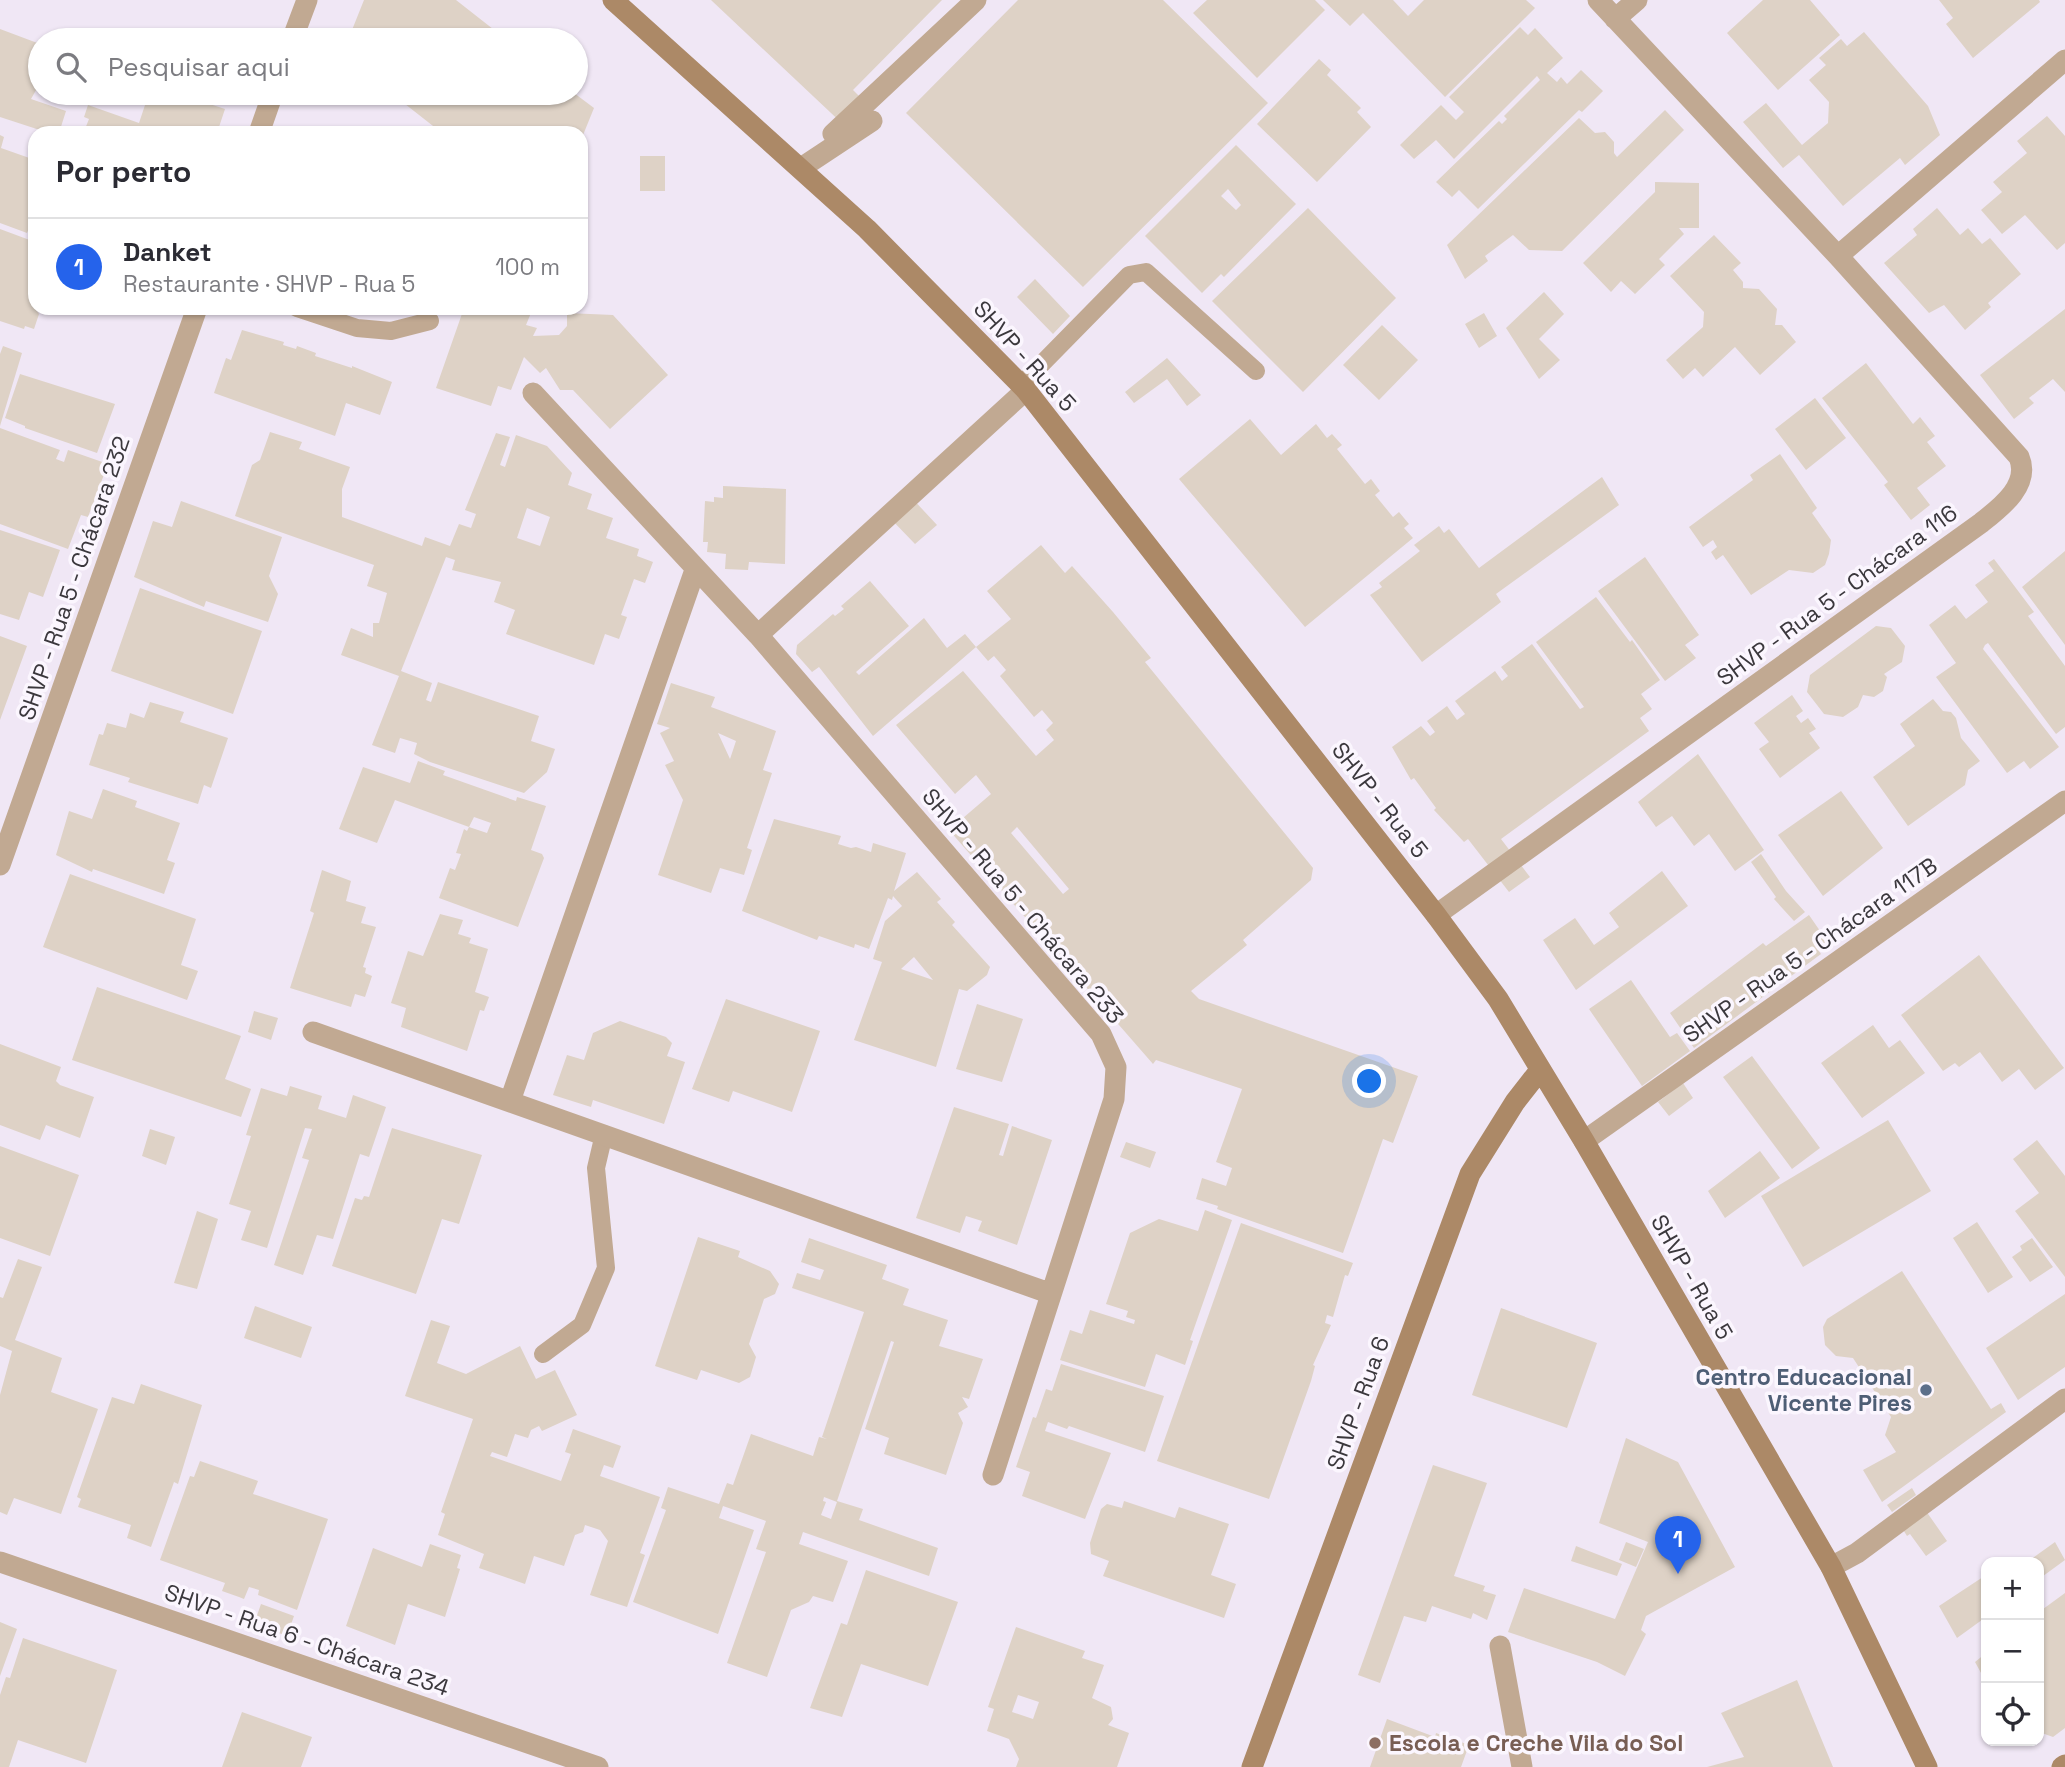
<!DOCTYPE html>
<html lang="pt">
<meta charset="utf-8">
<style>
:root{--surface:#fff;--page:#f2f2f3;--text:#2b2b33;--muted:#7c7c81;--line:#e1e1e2;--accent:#2563eb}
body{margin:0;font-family:"Space Grotesk",sans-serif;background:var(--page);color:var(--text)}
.controls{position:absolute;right:21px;bottom:21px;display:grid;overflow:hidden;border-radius:14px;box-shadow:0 2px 5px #0004}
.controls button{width:63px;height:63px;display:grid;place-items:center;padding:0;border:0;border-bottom:2px solid var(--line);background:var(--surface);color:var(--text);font:35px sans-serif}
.you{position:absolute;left:1370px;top:1082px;width:24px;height:24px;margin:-18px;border:5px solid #fff;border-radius:50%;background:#1a73e8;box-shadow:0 0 0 10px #1a73e833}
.badge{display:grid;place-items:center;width:46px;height:46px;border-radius:50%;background:var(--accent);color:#fff;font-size:23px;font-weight:700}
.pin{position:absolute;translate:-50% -58px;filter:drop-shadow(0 2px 4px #0008)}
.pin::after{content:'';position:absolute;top:37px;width:24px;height:21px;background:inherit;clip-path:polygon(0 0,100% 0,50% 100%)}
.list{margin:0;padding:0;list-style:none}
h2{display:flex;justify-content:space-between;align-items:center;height:91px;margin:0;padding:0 28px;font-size:30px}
h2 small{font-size:23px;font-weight:400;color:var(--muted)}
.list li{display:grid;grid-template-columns:46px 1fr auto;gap:21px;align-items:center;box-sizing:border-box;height:98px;padding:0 28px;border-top:2px solid var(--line)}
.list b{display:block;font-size:26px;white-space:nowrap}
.list p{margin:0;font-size:23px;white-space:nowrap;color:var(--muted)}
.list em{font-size:23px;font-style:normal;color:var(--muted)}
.icon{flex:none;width:38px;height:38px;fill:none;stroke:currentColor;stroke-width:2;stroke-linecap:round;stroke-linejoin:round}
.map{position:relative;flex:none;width:2065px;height:1767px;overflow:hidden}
.search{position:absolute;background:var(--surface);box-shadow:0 2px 5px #0004;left:28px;top:28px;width:560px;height:77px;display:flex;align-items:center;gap:18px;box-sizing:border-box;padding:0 24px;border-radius:38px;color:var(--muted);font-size:26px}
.panel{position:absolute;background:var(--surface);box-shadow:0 2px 5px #0004;left:28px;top:126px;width:560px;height:189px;border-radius:21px}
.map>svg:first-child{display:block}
.building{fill:#ded2c6;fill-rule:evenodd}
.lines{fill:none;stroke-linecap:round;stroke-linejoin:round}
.lane{stroke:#c1a992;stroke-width:18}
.street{stroke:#c1a992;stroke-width:21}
.secondary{stroke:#ac8967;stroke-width:21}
.service-dot{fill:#5c6f8a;stroke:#fbf6fe;stroke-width:2.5}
.education-dot{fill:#8d6e63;stroke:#fbf6fe;stroke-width:2.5}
.labels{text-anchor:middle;stroke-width:7;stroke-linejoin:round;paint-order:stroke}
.street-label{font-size:23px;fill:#3b383d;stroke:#fbf6fe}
.service-label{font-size:23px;font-weight:bold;fill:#4e5e75;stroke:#fbf6fe;text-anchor:end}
.education-label{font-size:23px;font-weight:bold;fill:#785e54;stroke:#fbf6fe;text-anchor:start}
</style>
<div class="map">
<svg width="2065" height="1767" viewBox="0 0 2065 1767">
<rect width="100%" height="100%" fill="#f0e7f5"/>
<path class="building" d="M364,0H456L507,40H348Z
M711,0H942L853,90L869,106L848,129Z
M1018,0H1163L1268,103L1083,287L906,113Z
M1207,0H1315L1325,10L1257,78L1193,13Z
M1323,0H1393L1408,16L1424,0H1526L1535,8L1445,97L1363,13L1350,26Z
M1763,0H1810L1840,35L1778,90L1727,33Z
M1939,0H2039L2040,2L1973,58L1946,24L1953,18Z
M1520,27L1528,35L1535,28L1563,58L1547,73L1557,82L1561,77L1567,84L1581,70L1603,91L1582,112L1579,110L1478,209L1459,190L1452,197L1436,182L1499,121L1502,124L1507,119L1504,116L1540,80L1537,76L1454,159L1436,140L1414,159L1400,145L1441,105L1456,120L1464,112L1449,97Z
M0,29L40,44V83L31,99L66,111L59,133H49L0,117Z
M1864,32L1928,106L1940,135L1905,165L1900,158L1843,206L1799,155L1783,168L1743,122L1766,103L1802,145L1828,123L1829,102L1809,80L1826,65L1819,58L1841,39L1847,46Z
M1319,59L1331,70L1327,75L1361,108L1357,112L1371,127L1317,182L1257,124Z
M149,93H176L225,109L217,133H95L85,129L89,119L84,117L88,105L139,123Z
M391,93H574L594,108L581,140V133H442Z
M1665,110L1684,130L1562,251L1529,250L1513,235L1485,256L1488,261L1465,279L1447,245L1579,118L1595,133L1605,132L1614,142V153L1617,157Z
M2047,116L2065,136V243L2057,250L2025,215L2002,234L1981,210L2002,192L1993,182L2027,153L2017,141Z
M0,135L4,137L1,148L35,160V215L27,233L0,223Z
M1236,145L1296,204L1224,277L1221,274L1202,293L1145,236ZM1228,189L1241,205L1236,210L1221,196Z
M640,156H665V191H640Z
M1655,182L1699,183V228H1679L1684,234L1659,259L1665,265L1635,294L1621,281L1611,292L1583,263L1655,192Z
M1308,208L1396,298L1303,392L1212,301Z
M1937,208L1960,235L1968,228L1982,244L1990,238L2021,274L1988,303L1991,307L1965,330L1944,305L1929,313L1884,263L1917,235L1913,229Z
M0,229L35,242V308L39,314L34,329L25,326L24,329L0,321Z
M1714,235L1741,263L1733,270L1743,282V288L1759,289L1777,309L1775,325H1782L1796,342L1760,375L1735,347L1703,377L1695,368L1683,379L1666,360L1703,327L1704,312L1670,276Z
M1035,279L1070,316L1053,334L1017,297Z
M1544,292L1564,314L1539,339L1560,360L1539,379L1506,328Z
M464,308H533L526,325L537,328L533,336L559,335L567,326V313L613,315L668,375L610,429L573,390H560L546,368L540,373L524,357L511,390L498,386L491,406L436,388Z
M2065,309V392L2053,379L2029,398L2034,403L2014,419L1980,375Z
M1484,313L1497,336L1479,348L1465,324Z
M1382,325L1418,360L1379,400L1343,365Z
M242,330L284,342L283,345L296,349L297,346L316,353L315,356L352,368V366L392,382L380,415L346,403L335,436L214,393L226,358L231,360Z
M3,346L22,353L0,426V354Z
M1167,358L1201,395L1187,406L1167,379L1134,403L1125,392Z
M1866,363L1913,424L1920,417L1935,436L1927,442L1946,466L1917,488L1930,505L1911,520L1884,485L1888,482L1822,398Z
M20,374L115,404L97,453L25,428V426L5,418Z
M1815,398L1846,438L1806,470L1775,429Z
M1250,419L1281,455L1316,424L1327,438L1332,434L1342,445L1337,449L1365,484L1371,479L1380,491L1375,495L1393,517L1399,512L1409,524L1404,528L1413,538L1305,627L1179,479Z
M0,428L60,450L56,459L64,462L68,450L108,464L88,517L81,515L68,549L0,524Z
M270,432L302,442L299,449L350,467L342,489V517L422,546L425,537L450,546L459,524L471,528L476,514L465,510L496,433L510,437L500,465L505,467L516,435L547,446L572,473L568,485L592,494L587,509L613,518L606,538L639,549L637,556L653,562L645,583L634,579L621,615L627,617L619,639L605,634L594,665L506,634L515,610L494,602L501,582L452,570L455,560L446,557L401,671L432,683L426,700L431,702L438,682L539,716L531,741L555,749L547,772L524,793L430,762L414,754L417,743L400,738L395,753L372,745L399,676L341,655L351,628L373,637V623H379L387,593L367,586L374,565L235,516L252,465L260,460ZM527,508L550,517L540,546L517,538Z
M1780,454L1817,508L1812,513L1831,540L1829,554L1825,565L1813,573L1789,570L1751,595L1723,555L1716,560L1711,552L1717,547L1713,540L1703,547L1689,527L1753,480L1750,475Z
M1602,477L1619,505L1496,594L1501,602L1422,662L1370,595L1382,587L1379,583L1420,551L1414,545L1439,526L1444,533L1449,529L1479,568Z
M723,486L786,489L785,564L749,562L748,570L725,569L726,554L707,552L708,542H703L705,501L714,502V497L723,498Z
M910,496L937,525L915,544L888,516Z
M181,501L282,537L269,576L278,594L268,622L206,601L204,607L134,577L153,521L172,527Z
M0,530L60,550L43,597L29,592L19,620L0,614Z
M1041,545L1065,573L1072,566L1113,612L1151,658L1145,662L1313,868L1311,880L1243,940L1247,945L1191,991L1199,999L1418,1076L1393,1143L1383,1139L1343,1253L1217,1209L1218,1206L1196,1199L1202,1178L1226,1186L1232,1168L1216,1162L1242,1089L1156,1060L1153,1064L949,830L991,794L976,775L955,794L896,725L963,671L1036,756L1054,740L1046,730L1053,723L1042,710L1034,717L1000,676L1006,670L994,656L988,661L976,647L1011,619L987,591ZM1017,827L1069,889L1063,894L1011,833Z
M2065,551V645L2022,587Z
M1645,557L1699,635L1685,645L1696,658L1665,681L1598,591Z
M1994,559L2034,612L2028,616L2065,666V727L2056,734L1988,643L1985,645L1983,649L2059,747L2030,769L2024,761L2007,773L1936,677L1956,663L1929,625L1955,605L1966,619L1988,602L1975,585L1994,571L1988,563Z
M870,581L909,626L856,672L859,675L924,618L947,648L965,634L976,647L873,736L819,667L812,672L796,654L797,645L833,614L835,616L844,609L841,606Z
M140,588L262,631L233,714L111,671Z
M1596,597L1630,642L1632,640L1660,680L1641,694L1652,709L1640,718L1649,731L1501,839L1530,877L1509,892L1468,839L1464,842L1434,810L1436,808L1414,778L1411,780L1392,747L1421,726L1430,736L1435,732L1427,721L1447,706L1457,720L1465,714L1455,701L1495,671L1502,681L1508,676L1501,667L1532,644L1580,709L1584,707L1536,642Z
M1876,626L1891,628L1905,646L1902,662L1884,674L1887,677L1883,691L1874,697L1863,695L1858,707L1843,717L1824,714L1807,692L1810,675Z
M0,636L27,646L0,720Z
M671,683L715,697L711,707L776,731L763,770L772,773L747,848L752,850L744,875L720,868L711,893L658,875L683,800L665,765L674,761L660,733L670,728L657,724ZM718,733L736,741L730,759Z
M1792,695L1803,711L1796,716L1801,723L1808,718L1816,729L1809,733L1820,748L1780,778L1759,749L1769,742L1754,723Z
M1933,699L1943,711L1951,712L1956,718L1961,738L1980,761L1968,770L1965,785L1908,826L1873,777L1915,746L1900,724Z
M150,702L184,712L180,722L228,738L211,788L204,785L198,804L128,782L130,778L89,765L99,734L103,735L107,723L126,728L130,713L144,718Z
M1698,754L1764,850L1735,871L1709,834L1694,846L1672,816L1656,827L1638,802Z
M418,761L445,771L443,775L516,801L517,797L546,806L531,850L542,854L544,858L518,927L439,898L450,868L455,870L461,854L456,853L464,829L467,831L469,827L395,800L377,843L339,829L363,767L410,783ZM474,817L491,823L487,833L469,827Z
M103,789L137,801L135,807L180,823L167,860L175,863L164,894L93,869L92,872L56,855L69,811L92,819Z
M1841,791L1883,848L1823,896L1778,835Z
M774,819L841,836L838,844L851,848L856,847L871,852L873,843L906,853L894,891L917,872L941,899L937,902L955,922L952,925L990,967L987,975L967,991L959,989L936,1067L854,1040L882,962L873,959L885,921L902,906L893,896L892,900L888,898L869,949L855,944L854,948L819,936L817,940L742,911ZM914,957L933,980L901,969Z
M1761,854L1786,891L1805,912L1794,921L1774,899L1776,897L1751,862Z
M322,870L351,881L346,901L366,907L361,923L376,927L363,967L366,968L365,973L372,976L365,997L355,994L351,1007L290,988L314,913L310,911Z
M1662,871L1688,906L1576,990L1543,940L1575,918L1594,945L1619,927L1609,913Z
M70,874L196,919L181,965L198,971L187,1000L43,947Z
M440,914L463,920L458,934L471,938L469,943L488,949L475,992L489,997L484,1011L480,1010L467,1051L401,1027L406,1008L391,1003L408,951L423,956Z
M1809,915L1827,941L1817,948L1821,954L1694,1048L1670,1013L1763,943L1766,946Z
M1979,955L2064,1068L2035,1090L2019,1069L2002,1082L1980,1052L1959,1067L1955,1063L1943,1071L1901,1015Z
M1631,980L1670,1037L1677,1033L1690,1051L1642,1086L1589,1009Z
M97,987L241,1036L225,1079L251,1089L241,1117L72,1060Z
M726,999L820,1031L792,1112L733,1091L729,1102L692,1089Z
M977,1004L1023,1019L1002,1082L956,1069Z
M254,1011L278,1018L271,1040L248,1032Z
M620,1021L666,1037L672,1043L667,1056L685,1062L664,1124L593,1100L591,1107L553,1095L567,1055L584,1060L593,1033Z
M1873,1025L1889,1048L1900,1040L1925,1073L1862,1118L1821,1063Z
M0,1044L61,1067L56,1081L60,1085L94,1097L80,1138L46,1125L40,1140L0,1125Z
M1752,1056L1820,1148L1792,1169L1723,1077Z
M1683,1083L1693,1098L1669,1116L1658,1102Z
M290,1086L322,1096L318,1109L346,1118L353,1095L386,1107L369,1157L360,1154L333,1239L317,1235L303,1275L274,1265L309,1160L302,1158L312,1129L305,1128L267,1248L241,1240L251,1211L229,1204L251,1136L246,1135L261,1088L287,1096Z
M954,1107L1009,1124L999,1155L1003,1156L1012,1126L1052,1140L1017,1245L978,1231L982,1221L966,1216L960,1233L916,1218Z
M1888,1120L1931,1191L1803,1267L1761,1196Z
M392,1128L482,1155L459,1224L442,1219L416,1294L332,1266L355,1198L362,1200L364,1196L369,1197Z
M150,1129L175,1137L166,1165L142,1156Z
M2037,1140L2065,1176V1277L2015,1211L2039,1193L2013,1159Z
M1126,1142L1156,1152L1150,1168L1120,1157Z
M0,1146L79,1175L50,1256L0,1238Z
M1760,1151L1780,1178L1725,1218L1708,1191Z
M1205,1210L1232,1220L1190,1340L1193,1341L1185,1365L1156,1354L1145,1387L1060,1360L1070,1330L1082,1334L1090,1310L1134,1324L1135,1320L1126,1317L1128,1311L1106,1304L1130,1233L1159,1219L1198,1231Z
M197,1211L218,1219L197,1289L174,1283Z
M1977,1222L2013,1277L1988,1293L1953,1238Z
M1241,1223L1353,1263L1348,1276L1345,1275L1333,1317L1327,1315L1325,1323L1331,1325L1313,1365L1315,1366L1311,1381L1269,1499L1157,1461Z
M698,1237L740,1251L738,1257L770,1271L779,1284L775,1294L764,1299L749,1344L756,1357L750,1377L739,1383L701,1370L697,1380L655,1366Z
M809,1238L887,1265L882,1279L909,1289L903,1305L948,1320L939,1346L983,1359L969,1399L962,1397L968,1407L958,1413L963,1423L946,1475L884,1454L889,1438L865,1429L894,1342L891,1341L837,1501L863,1509L859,1520L938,1548L929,1576L803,1532L799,1544L848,1561L833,1602L813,1596L809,1602L791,1610L767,1677L727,1663L766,1552L756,1549L766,1521L723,1506L719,1518L754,1530L718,1634L633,1602L666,1510L661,1508L668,1487L719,1504L727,1483L733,1485L751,1434L813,1456L819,1437L827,1439L822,1437L864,1312L792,1288L797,1273L820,1280L824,1270L801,1262ZM824,1497L837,1502L831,1519L821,1515L826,1502L823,1501Z
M2032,1238L2053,1267L2030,1282L2012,1257L2022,1250L2020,1246Z
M18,1259L42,1267L15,1340L62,1358L51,1392L98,1409L61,1514L14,1498L7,1515L0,1512V1395L12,1351L0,1346V1297L3,1298Z
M1902,1271L1991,1409L2001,1403L2006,1412L1882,1502L1863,1470L1896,1452L1885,1435L1891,1417L1853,1358L1836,1356L1825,1345L1823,1327L1827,1319Z
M2065,1294V1367L2018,1400L1986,1348Z
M255,1306L312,1327L301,1358L244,1338Z
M1501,1308L1597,1343L1567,1428L1472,1395Z
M431,1320L450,1326L437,1363L466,1374L520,1346L536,1379L555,1370L577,1415L542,1431L539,1426L531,1430L528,1438L515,1434L507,1457L492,1452L490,1456L561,1481L571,1454L565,1452L573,1429L621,1446L613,1468L604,1465L600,1476L660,1497L640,1553L645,1555L627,1607L590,1595L608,1541L600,1530L585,1525L583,1532L575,1535L564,1566L534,1556L525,1584L479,1568L484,1554L438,1535L445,1514L441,1512L473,1419L405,1396Z
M1061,1364L1164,1396L1145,1452L1069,1426L1067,1429L1048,1422L1045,1431L1111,1453L1085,1519L1022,1496L1030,1472L1016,1467L1033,1417L1036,1418L1046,1389L1052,1391Z
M141,1384L202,1405L178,1484L174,1482L151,1547L127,1538L131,1525L78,1507L81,1499L77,1497L112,1397L134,1404Z
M1626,1438L1678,1462L1735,1567L1646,1616L1641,1630L1646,1634L1625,1676L1597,1662L1508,1632L1524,1588L1615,1619L1648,1542L1599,1523Z
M200,1461L258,1481L253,1494L328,1519L297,1610L258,1595L259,1590L249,1587L244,1599L239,1597L222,1591L225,1583L160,1560L190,1476L194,1477Z
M1433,1465L1487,1483L1454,1576L1485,1586L1483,1591L1496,1595L1487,1620L1473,1613L1471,1619L1432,1606L1426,1622L1404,1616L1380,1683L1358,1675Z
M1912,1488L1916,1495L1892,1512L1887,1505Z
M1124,1501L1175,1518L1179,1507L1229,1524L1211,1575L1236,1584L1224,1618L1103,1576L1109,1561L1091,1554L1090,1543L1101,1509L1107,1504L1122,1508Z
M1926,1511L1947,1541L1926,1556L1910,1534L1907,1536L1902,1528Z
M1626,1542L1644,1549L1636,1567L1619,1560Z
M2055,1542L2065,1560L2039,1579V1562H2027Z
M430,1544L461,1555L457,1568L460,1569L445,1617L408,1604L395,1645L346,1626L373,1548L422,1567Z
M1576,1546L1622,1564L1617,1576L1571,1561Z
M866,1570L958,1602L928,1686L861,1664L842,1717L810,1708L841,1623L847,1625Z
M1986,1575V1617L1957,1638L1939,1606Z
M2065,1593V1728L2053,1737L2039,1732V1612Z
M261,1604L294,1616L287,1636L254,1624Z
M0,1622L17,1629L0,1676Z
M1016,1627L1085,1651L1082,1658L1104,1665L1092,1698L1111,1707L1113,1719L1108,1725L1129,1733L1117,1767H1016L1019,1759L1009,1739L987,1731L994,1709L988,1707ZM1018,1695L1039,1702L1033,1719L1012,1712Z
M23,1638L117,1670L86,1763L18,1740L9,1767H0V1695L6,1677L10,1678Z
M1986,1653V1682L1975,1662Z
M1797,1680L1833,1767H1707L1744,1757L1721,1713Z
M242,1712L312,1737L301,1767H222Z
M1387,1719L1435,1737L1436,1733L1469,1745L1461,1767H1370Z"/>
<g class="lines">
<path class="lane" d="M297,308L357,328L391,331L430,321
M1021,385L1129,275L1146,272L1256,371
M543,1354L582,1325L606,1268L596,1168L604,1134"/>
<path class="street" d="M1615,19L1637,0
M292,40L307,0
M259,133L273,93
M801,168L872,121L833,134L976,0
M1838,256L2065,60
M533,393L758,635L1101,1034L1116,1067L1114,1099L993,1475
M758,635L1026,390
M0,865L197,308
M1436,915L1981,523C2000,508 2031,485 2019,457L1838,256L1598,0
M313,1032L1049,1293
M510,1101L695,570
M1584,1141L2065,801
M0,1562L598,1767
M1831,1567L1857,1553L2065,1399
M1500,1646L1522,1767"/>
<path class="secondary" d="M613,0L867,229L1026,390L1436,915L1498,999L1584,1141L1831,1567L1927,1767
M1252,1767L1470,1174L1515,1102L1540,1070
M2062,1767L2065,1765"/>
</g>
<circle class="service-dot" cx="1926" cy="1390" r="7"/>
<circle class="education-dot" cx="1375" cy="1743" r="7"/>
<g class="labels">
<g class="street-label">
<text transform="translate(1025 356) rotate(48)" y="8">SHVP - Rua 5</text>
<text transform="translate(74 578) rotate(-71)" y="8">SHVP - Rua 5 - Chácara 232</text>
<text transform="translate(1837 595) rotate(-36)" y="8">SHVP - Rua 5 - Chácara 116</text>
<text transform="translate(1380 800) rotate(52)" y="8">SHVP - Rua 5</text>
<text transform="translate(1023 906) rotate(50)" y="8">SHVP - Rua 5 - Chácara 233</text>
<text transform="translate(1810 950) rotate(-35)" y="8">SHVP - Rua 5 - Chácara 117B</text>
<text transform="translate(1692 1277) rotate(60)" y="8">SHVP - Rua 5</text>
<text transform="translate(1358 1403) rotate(-70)" y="8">SHVP - Rua 6</text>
<text transform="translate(307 1640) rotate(19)" y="8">SHVP - Rua 6 - Chácara 234</text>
</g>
<g class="service-label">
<text x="1912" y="1385">Centro Educacional<tspan x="1912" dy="26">Vicente Pires</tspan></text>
</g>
<g class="education-label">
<text x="1389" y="1751">Escola e Creche Vila do Sol</text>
</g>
</g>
</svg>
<div class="controls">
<button>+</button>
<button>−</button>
<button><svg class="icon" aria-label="locate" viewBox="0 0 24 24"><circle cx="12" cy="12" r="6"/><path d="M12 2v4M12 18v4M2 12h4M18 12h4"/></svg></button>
</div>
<div class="you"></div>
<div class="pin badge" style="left:1678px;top:1574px">1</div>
<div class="search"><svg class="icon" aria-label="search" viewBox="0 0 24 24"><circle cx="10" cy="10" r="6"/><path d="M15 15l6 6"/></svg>Pesquisar aqui</div>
<section class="panel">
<h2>Por perto<small></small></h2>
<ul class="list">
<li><span class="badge">1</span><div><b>Danket</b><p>Restaurante · SHVP - Rua 5</p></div><em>100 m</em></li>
</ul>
</section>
</div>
